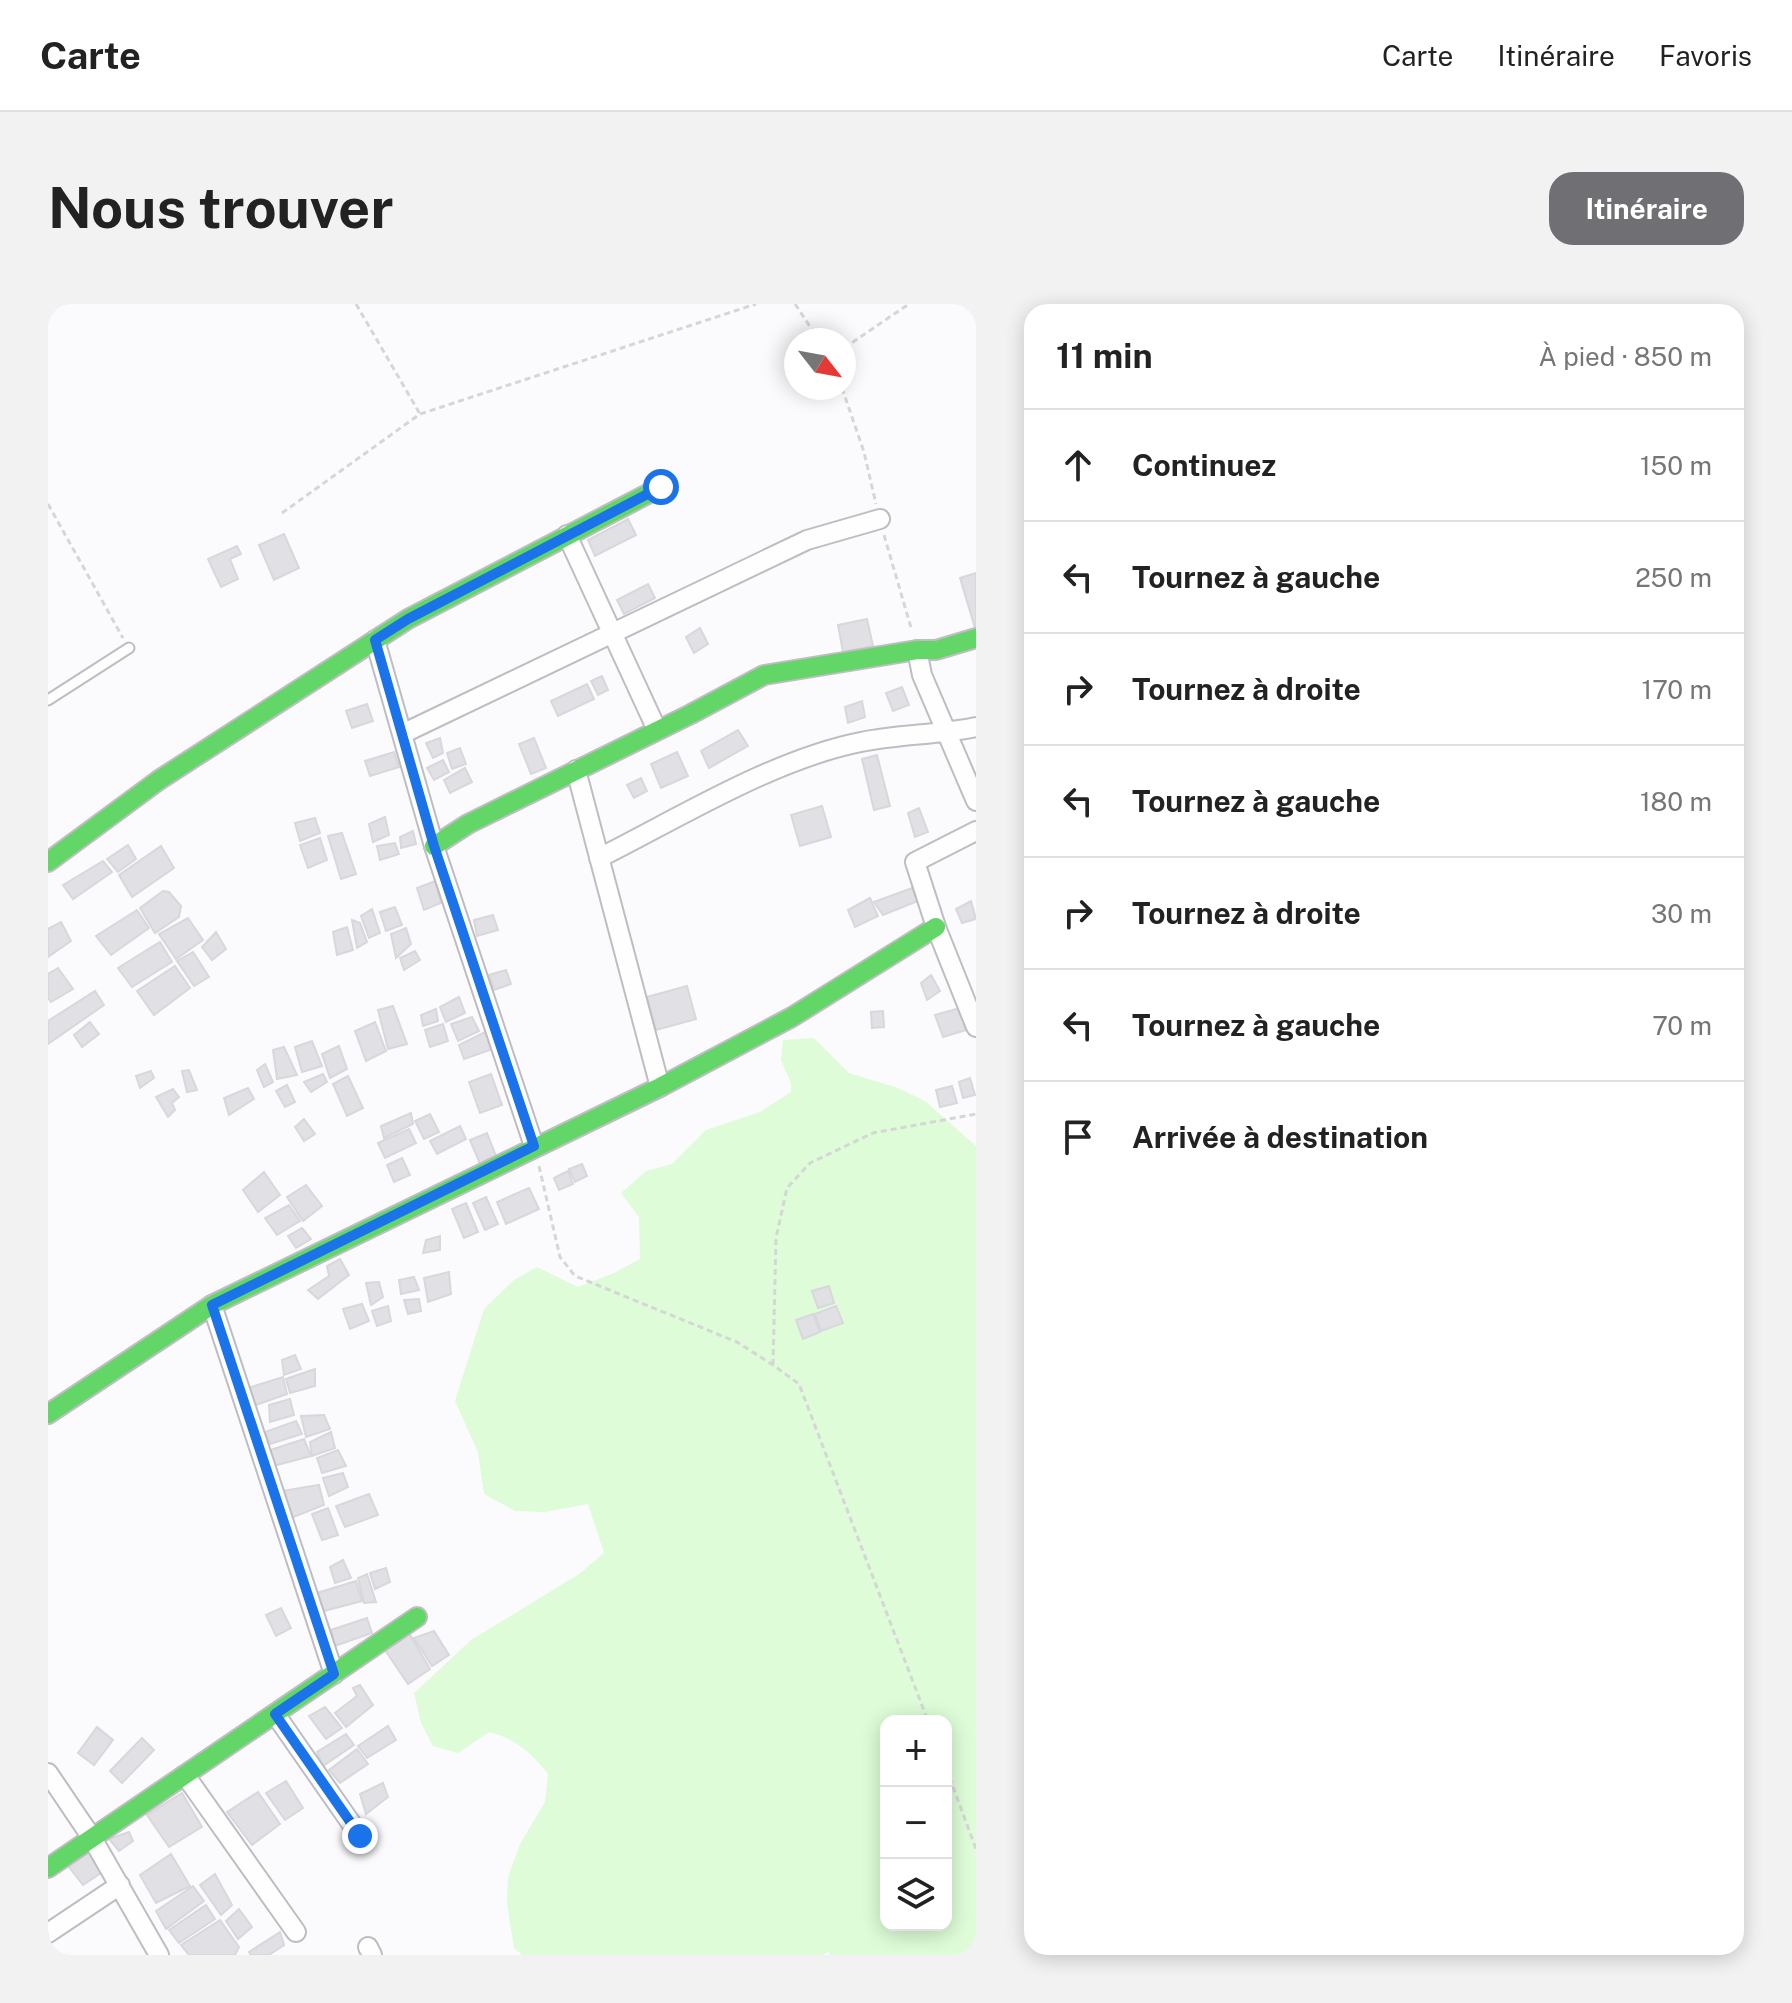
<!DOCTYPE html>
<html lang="fr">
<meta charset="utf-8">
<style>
:root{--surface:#fff;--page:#f2f2f2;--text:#222;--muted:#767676;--line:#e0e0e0;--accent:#706f74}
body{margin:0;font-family:"Public Sans",sans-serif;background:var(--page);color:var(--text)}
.controls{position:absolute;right:24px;bottom:24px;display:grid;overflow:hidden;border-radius:16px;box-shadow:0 4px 20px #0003}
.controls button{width:72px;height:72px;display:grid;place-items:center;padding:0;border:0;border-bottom:2px solid var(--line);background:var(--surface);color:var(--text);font:40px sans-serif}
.compass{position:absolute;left:736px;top:24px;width:72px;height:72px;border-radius:50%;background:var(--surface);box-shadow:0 4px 20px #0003;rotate:121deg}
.stop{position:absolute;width:24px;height:24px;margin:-18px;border:6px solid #1a73e8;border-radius:50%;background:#fff}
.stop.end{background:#1a73e8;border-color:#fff;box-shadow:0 2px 8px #0008}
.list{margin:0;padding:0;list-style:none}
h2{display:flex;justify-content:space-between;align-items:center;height:104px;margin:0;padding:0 32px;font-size:34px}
h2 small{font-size:26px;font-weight:400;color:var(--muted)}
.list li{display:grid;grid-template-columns:52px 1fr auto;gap:24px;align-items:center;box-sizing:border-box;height:112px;padding:0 32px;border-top:2px solid var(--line)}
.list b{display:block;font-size:30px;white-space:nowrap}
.list em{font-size:26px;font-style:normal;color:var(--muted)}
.icon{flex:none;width:44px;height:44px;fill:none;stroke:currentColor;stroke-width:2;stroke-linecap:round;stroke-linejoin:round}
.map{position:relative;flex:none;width:928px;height:1651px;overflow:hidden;border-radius:24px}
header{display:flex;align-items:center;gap:48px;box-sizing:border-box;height:112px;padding:0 40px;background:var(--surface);border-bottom:2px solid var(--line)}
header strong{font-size:38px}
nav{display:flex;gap:44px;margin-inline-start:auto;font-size:28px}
.intro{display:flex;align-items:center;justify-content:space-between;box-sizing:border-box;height:192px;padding:0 48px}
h1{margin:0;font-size:56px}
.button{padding:20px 36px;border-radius:24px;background:var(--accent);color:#fff;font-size:28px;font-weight:700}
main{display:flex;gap:48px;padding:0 48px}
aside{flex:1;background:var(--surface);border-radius:24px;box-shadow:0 4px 20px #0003}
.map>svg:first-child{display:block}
.green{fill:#ddfcd7;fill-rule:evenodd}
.building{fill:#e1e0e4;stroke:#d8d7dc;stroke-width:2}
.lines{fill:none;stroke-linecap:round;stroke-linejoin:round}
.lane-casing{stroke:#bebdc2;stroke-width:13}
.street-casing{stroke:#bebdc2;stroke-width:22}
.fast-casing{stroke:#bebdc2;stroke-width:22}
.path{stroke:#d6d6d7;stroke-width:3;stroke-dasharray:6 4;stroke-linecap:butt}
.lane{stroke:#fefeff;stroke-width:9}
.street{stroke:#fefeff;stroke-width:18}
.fast{stroke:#63d668;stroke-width:18}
.route{stroke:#1a73e8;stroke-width:10}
</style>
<header>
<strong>Carte</strong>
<nav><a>Carte</a><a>Itinéraire</a><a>Favoris</a></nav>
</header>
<div class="intro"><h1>Nous trouver</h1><a class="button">Itinéraire</a></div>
<main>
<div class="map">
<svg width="928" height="1651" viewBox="0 0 928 1651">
<rect width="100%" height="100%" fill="#fbfbfd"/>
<path class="green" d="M766,734L801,769L850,784L877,797L928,842V1651H782L781,1648L774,1651H474L466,1644L459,1600L460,1573L472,1540L497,1498L500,1470C484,1450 467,1434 441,1428L410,1449L385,1442L373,1419L366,1389L423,1336L531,1270L556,1249L540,1200L497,1208L467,1207L436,1190L430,1148L407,1097L436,1005L466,976L489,963L530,983L566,969L592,955L591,913L573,889L598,867L624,860L658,826L712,808L743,788V779L733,756L735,736ZM838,1417H898V1621H838Z"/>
<path class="building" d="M580,215L588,231L547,252L540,236Z
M236,230L251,264L226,276L211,241Z
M189,242L193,250L182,255L190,275L173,283L160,255Z
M928,269V324H927L912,274Z
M600,280L607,294L576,310L569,296Z
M819,315L825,342L795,348L790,321Z
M652,324L660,340L646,349L638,333Z
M554,372L560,386L550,391L543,377Z
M539,380L546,395L510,412L503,397Z
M854,383L861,401L845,407L838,389Z
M814,397L817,413L800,419L797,403Z
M319,400L325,417L304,424L298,407Z
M690,426L700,442L661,464L653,447Z
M392,434L395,449L385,454L378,439Z
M486,434L498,464L483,470L471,440Z
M412,444L418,460L404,465L399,449Z
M346,448L351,463L322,472L317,457Z
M629,448L640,472L613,484L603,460Z
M829,451L842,502L826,506L814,455Z
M395,456L401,468L386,476L379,464Z
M417,464L424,478L402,489L396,476Z
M593,474L599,487L586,494L579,481Z
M774,502L783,533L752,542L743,511Z
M871,504L880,528L867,533L860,509Z
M337,513L341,531L325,538L321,520Z
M267,514L272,529L252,537L247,519Z
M365,527L368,540L353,544L352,533Z
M294,529L308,570L293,575L280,532Z
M272,534L279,556L260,564L252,541Z
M347,539L351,550L332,556L329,542Z
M80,541L88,555L70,568L59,555Z
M113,542L126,564L84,593L71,571Z
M55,557L64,568L25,595L15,581Z
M387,577L393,599L376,606L369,584Z
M864,584L870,597L835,611L826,598Z
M115,587L121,588L133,602L131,613L107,629L92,604Z
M822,594L830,612L807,623L800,606Z
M923,597L928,615L914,619L908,605Z
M347,603L354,621L338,627L332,608Z
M324,605L332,629L321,634L313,612Z
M89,606L101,624L63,651L48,632Z
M445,611L450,626L429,632L426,616Z
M140,614L155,636L128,655L111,630Z
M304,616L312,619L319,638L309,644Z
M13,618L23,637L0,653V625Z
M299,623L305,646L289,651L285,628Z
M358,624L363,640L348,654L343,630Z
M168,628L178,645L164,656L154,643Z
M112,638L124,658L84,683L70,664Z
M367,647L372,656L356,666L352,654Z
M145,648L161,673L146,682L129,657Z
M127,662L142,684L106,711L89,687Z
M10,664L25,685L3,698L0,694V670Z
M458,666L463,680L446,686L441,671Z
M883,671L892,687L879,696L873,679Z
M639,682L648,715L608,726L599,693Z
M47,687L56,701L0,740V717Z
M411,693L417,709L398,718L392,703Z
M345,702L359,740L340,745L330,706Z
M912,704L918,726L895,733L887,711Z
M388,705L390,717L375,722L373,711Z
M835,707L836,723L824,724L823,708Z
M424,713L431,727L410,737L403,720Z
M42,718L51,730L34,743L26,731Z
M327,718L338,747L318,757L307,727Z
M395,720L400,737L382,743L377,726Z
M437,728L445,745L416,755L411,741Z
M264,737L274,762L254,768L247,743Z
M291,742L299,765L282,774L274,750Z
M236,743L249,771L229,775L225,746Z
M217,760L225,778L216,783L209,766Z
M141,766L149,786L139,788L134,767Z
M103,767L106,774L92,784L88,772Z
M275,770L279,778L263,788L256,778Z
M443,770L454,801L432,809L421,778Z
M300,772L315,804L299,812L285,780Z
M922,774L927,791L915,794L911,778Z
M239,781L247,798L237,803L228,787Z
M904,782L909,799L892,803L888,786Z
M200,784L206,795L181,811L176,794Z
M125,785L131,793L124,799L127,806L120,813L108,793Z
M363,809L365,820L336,834L333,822Z
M382,810L391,828L376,835L367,817Z
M256,815L267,830L256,837L247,823Z
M412,822L418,835L389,850L382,837Z
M361,825L368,839L337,854L330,839Z
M439,829L448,852L432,860L422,836Z
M354,854L362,871L346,878L339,861Z
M534,860L539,872L527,878L521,865Z
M520,867L525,880L511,886L506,874Z
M216,868L232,891L210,908L195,886Z
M258,881L274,902L255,917L239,893Z
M481,884L491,905L458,920L449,898Z
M438,893L450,920L437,926L425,899Z
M418,899L430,928L416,934L404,905Z
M241,901L252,917L229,931L217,914Z
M254,924L263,935L248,944L240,932Z
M392,932V946L375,949L378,936Z
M292,955L301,971L270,995L260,986L281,972L279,962Z
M401,968L403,990L380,998L376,974Z
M366,973L371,986L353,990L351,976Z
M331,978L335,993L323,1001L318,979Z
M781,982L786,999L770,1004L764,987Z
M371,995L373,1007L360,1010L356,996Z
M314,1000L321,1017L302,1025L295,1005Z
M340,1002L343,1017L329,1022L324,1007Z
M788,1002L795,1019L773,1027L767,1010Z
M765,1010L772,1028L755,1035L748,1016Z
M247,1051L253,1065L236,1071L234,1056Z
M267,1065V1082L242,1089L238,1075Z
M235,1073L239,1090L205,1102L200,1084Z
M242,1095L246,1111L222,1118L221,1101Z
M276,1111L282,1125L258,1133L253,1112Z
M248,1117L254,1130L222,1140L217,1128Z
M283,1128L287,1144L264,1152L262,1138Z
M256,1135L263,1152L225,1162L216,1148Z
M290,1146L298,1162L274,1169L269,1154Z
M295,1169L300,1183L281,1192L275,1174Z
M271,1181L276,1201L243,1214L234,1187Z
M321,1190L330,1211L297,1223L288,1202Z
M280,1204L290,1231L274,1236L264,1210Z
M295,1256L303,1274L287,1279L282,1263Z
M338,1264L342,1278L327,1285L322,1269Z
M319,1270L328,1298L316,1299L310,1274Z
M308,1277L314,1297L276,1307L269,1289Z
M233,1304L243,1324L228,1332L218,1311Z
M319,1314L324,1329L287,1342L283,1326Z
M386,1327L401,1351L384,1362L366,1334Z
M361,1329L382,1365L360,1380L337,1346Z
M312,1381L325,1401L298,1423L287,1409L309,1392L305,1384Z
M277,1403L294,1424L278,1435L261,1412Z
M340,1422L348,1436L319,1454L310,1442Z
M49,1423L65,1436L46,1461L30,1449Z
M298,1430L306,1441L275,1462L269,1448Z
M94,1434L106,1446L74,1479L62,1467Z
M309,1445L320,1460L292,1479L281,1466Z
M238,1477L255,1504L237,1516L218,1489Z
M335,1479L340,1493L318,1510L312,1490Z
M210,1488L232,1520L204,1541L179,1508Z
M134,1489L154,1523L121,1543L99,1511Z
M81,1528L85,1537L71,1547L61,1535Z
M41,1546L56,1567L35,1581L18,1559Z
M123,1550L142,1582L108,1599L92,1571Z
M167,1570L184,1601L173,1611L152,1581Z
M145,1582L156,1597L118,1625L108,1607Z
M158,1601L167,1615L131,1639L121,1626Z
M191,1605L204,1623L190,1635L178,1617Z
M172,1616L191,1643L187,1651H141L133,1641Z
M232,1628L236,1641L221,1651H203L201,1648Z"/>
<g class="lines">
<g class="lane-casing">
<path id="lane" d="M0,396L81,344"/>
</g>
<g class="street-casing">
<path id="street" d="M519,231L609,426
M327,336L386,542L486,842
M869,346L874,371L928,497
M354,430L759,236L832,215
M528,466L612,783
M928,527L867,558L888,623L928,723
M551,554C631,514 726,455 813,438C851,430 890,431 928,423
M164,1001L286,1370
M227,1410L312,1532
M0,1469L44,1534L111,1651
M137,1471L248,1628
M0,1629L72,1581
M320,1643L324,1651"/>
</g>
<g class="fast-casing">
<path id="fast" d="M386,542L420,520L643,410L716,371L869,346H888L928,334
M0,558L111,476L360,315L613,183
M0,1110L164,1001L612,783L744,713L888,623
M0,1564L369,1313"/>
</g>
<path class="path" d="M308,0L372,110
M747,0L771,36
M796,44L861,0
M794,84L816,148L828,200
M0,200L75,334
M234,209L372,110L708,0
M836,231L864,327
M491,862L512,953L527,972L689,1038L725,1061L751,1080L880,1417
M725,1061L728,934L739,884L762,859L825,829L928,810
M898,1464L928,1545"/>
<use href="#lane" class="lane"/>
<use href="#street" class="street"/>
<use href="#fast" class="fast"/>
</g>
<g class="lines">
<path class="route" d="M312,1532L227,1410L286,1370L164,1001L486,842L386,542L327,336L360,315L613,183"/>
</g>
</svg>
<div class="controls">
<button>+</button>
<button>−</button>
<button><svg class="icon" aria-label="layers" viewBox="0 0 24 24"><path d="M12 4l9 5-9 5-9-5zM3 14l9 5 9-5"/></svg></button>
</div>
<svg class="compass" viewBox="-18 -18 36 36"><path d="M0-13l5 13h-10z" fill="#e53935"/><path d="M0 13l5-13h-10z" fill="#767676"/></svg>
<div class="stop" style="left:613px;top:183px"></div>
<div class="stop end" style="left:312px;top:1532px"></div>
</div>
<aside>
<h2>11 min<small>À pied · 850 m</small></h2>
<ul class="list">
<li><svg class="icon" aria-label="ahead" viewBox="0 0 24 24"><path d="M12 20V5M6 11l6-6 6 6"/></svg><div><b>Continuez</b></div><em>150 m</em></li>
<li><svg class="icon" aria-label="left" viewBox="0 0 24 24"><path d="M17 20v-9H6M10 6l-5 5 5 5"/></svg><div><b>Tournez à gauche</b></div><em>250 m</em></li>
<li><svg class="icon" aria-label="right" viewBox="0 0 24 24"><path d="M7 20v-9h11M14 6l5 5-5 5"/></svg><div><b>Tournez à droite</b></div><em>170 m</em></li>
<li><svg class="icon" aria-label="left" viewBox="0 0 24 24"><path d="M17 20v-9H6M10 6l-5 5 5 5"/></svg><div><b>Tournez à gauche</b></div><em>180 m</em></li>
<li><svg class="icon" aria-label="right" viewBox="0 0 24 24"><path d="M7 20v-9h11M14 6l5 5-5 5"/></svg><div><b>Tournez à droite</b></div><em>30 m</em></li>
<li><svg class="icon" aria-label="left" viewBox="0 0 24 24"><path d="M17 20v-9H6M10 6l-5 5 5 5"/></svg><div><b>Tournez à gauche</b></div><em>70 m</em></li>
<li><svg class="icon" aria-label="arrive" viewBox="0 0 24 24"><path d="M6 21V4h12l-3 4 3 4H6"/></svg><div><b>Arrivée à destination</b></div></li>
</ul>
</aside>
</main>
